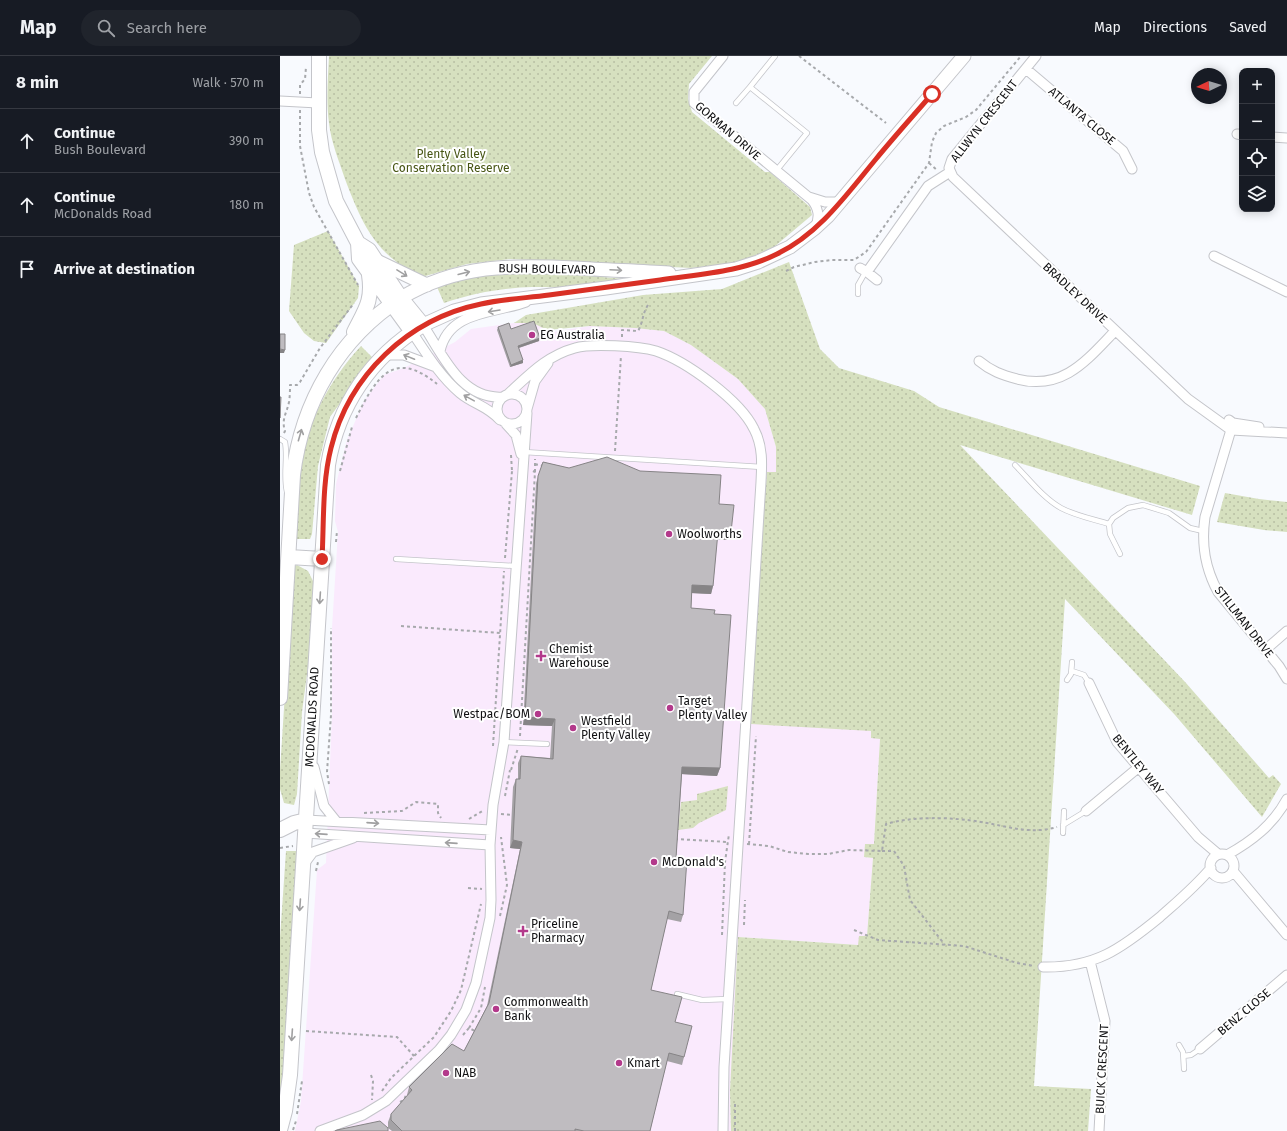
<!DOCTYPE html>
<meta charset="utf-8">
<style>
:root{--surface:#171b24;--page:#20242c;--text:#f1f3f6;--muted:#9ea1a6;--line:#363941}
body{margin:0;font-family:"Fira Sans",sans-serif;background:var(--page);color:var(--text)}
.controls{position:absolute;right:12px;top:12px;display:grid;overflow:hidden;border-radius:8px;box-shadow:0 2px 10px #0003}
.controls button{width:36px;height:36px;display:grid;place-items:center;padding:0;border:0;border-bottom:1px solid var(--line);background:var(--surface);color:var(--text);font:20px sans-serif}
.compass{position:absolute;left:911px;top:12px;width:36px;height:36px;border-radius:50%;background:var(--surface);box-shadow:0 2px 10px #0003;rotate:266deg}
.stop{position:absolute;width:12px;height:12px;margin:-9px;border:3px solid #d93025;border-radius:50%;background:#fff}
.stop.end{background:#d93025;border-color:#fff;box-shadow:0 1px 4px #0008}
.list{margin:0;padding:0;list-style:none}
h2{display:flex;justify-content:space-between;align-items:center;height:52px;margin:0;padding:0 16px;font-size:17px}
h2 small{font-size:13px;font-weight:400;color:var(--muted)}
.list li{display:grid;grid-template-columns:26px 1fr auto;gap:12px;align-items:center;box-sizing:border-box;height:64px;padding:0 16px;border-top:1px solid var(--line)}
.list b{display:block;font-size:15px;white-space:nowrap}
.list p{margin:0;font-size:13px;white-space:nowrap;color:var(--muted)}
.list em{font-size:13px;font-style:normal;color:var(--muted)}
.icon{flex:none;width:22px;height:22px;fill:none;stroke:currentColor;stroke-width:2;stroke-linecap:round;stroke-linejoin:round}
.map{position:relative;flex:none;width:1007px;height:1075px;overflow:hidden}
header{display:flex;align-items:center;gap:24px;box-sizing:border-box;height:56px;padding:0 20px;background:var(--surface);border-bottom:1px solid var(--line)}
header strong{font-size:19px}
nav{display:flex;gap:22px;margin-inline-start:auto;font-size:14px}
.search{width:280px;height:36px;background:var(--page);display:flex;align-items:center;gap:10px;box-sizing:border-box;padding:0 14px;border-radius:22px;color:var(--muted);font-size:15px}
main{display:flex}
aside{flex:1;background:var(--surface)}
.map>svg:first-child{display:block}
.commercial{fill:#faeafd}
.grass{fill:url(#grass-dots)}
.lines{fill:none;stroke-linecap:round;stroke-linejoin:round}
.service-casing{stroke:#c4c5ca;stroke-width:6}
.minor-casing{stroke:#c4c5ca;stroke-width:11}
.secondary-casing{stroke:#c4c5ca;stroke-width:15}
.primary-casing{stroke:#c4c5ca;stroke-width:16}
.path{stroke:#a7a9ac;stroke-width:2;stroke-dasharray:3 3;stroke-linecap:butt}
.service{stroke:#fff;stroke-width:4.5}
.minor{stroke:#fff;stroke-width:9}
.secondary{stroke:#fff;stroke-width:13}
.primary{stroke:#fff;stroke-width:14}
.wall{fill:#a4a2a5}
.shaded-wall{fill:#868486}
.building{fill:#bfbcc0;stroke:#868486}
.oneway{stroke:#a0a0a1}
.route{stroke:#d93025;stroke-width:5}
.poi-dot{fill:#b3398b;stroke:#fff;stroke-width:1.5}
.labels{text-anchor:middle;stroke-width:4;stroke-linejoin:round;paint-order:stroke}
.street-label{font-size:12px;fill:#111113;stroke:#fff}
.park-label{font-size:12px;fill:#485615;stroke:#fff}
.poi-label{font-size:12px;fill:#111113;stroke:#fff;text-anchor:start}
</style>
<header>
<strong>Map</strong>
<div class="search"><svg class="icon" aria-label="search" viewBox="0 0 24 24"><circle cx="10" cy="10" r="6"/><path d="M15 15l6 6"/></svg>Search here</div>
<nav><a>Map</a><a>Directions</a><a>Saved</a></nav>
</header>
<main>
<aside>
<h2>8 min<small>Walk · 570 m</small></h2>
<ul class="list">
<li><svg class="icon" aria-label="ahead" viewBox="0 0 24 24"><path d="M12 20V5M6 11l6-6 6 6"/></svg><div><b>Continue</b><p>Bush Boulevard</p></div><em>390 m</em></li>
<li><svg class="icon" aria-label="ahead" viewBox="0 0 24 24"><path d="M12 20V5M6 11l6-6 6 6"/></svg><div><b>Continue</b><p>McDonalds Road</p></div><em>180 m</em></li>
<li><svg class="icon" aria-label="arrive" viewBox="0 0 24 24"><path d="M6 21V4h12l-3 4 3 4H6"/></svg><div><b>Arrive at destination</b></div></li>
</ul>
</aside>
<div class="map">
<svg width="1007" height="1075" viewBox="0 0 1007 1075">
<defs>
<pattern id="grass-dots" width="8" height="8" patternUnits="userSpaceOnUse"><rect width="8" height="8" fill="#d6e0bf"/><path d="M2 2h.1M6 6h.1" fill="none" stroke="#b7bfa3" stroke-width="1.8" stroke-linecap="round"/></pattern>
</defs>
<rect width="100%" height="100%" fill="#f8fafe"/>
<path class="commercial" d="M234,267H253L273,276L310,270L355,272L384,275L411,289L458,323L485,353L496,391V416H487L479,514L592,675L600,683L594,788H585L584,801L593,802L587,880L578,889L458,881L450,1035L451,1075H15L21,1045L37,814L46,807L52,658V572L58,476L55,465L56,428L67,384L84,345L104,319L124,312L175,286L191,273Z"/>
<path class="grass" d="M49,0H432L409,28L408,43L412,56L485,116H490L530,151L532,159L494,191L469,202L447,208L411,212L230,203L187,208L142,221C96,200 82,168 65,123C59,105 51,86 49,67C46,45 48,22 49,0Z
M48,175L79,230L78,242L46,287L34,285L24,277L9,255L14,189Z
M509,206L540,293L559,312L634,335L659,351L920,430L912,459L680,389L906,627L989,722L993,719L1001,728L982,761L895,659L785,543L754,1030L811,1033L808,1075H451L450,1035L458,881L578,889L579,880H587L593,802L584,801L585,788H594L600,683L591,682V675L471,668L479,514L487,416H496V391L485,353L458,323L411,289L384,275L355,272L310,270L267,274L253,267H234L246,259L363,239L442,233Z
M228,215L301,219L344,223C317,233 280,231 252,231C222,232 193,237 164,247L157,231L177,224Z
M81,290L93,302L50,361L38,410L32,478L30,483H15C16,461 15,437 19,415C26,369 49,324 81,290Z
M945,437L979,443L1007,446V476L984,474L937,466Z
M17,509L28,515L34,527L32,580L22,656L17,738L14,749L4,747L0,733V715L13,511Z
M448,730L446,754L419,767L413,772L398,774L401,746L417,744V738Z
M6,795H16L17,799L4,1028L0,1052V882Z"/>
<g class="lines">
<g class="service-casing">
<path id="service" d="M495,0L470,31L527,77L496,115
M456,47L470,31
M578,238V229L586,215
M0,383L5,386C8,402 3,419 7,436
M244,396L482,411
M735,409C749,423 763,442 781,452C796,460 813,463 829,468L830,478L840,498
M829,468L833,462L848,452L863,449L889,457L910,472L923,475
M116,503L236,510
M792,615L804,619L809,627
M787,624L791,618L792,606
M224,686L267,688
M783,769L806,755
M783,777L784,755
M397,938L422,944L448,943
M899,989L903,996L904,1013
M903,1000L911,999L920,993"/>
</g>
<g class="minor-casing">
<path id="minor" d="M443,0L414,36V47L532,144C539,153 540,161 535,172
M756,0L672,103L669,112L673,121L908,343L951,374L1007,377
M746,13L843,95L852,113
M0,45L38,47
M957,78L962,79
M992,81L1007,82
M529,141L545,146H560
M934,200L1007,236
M580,212L587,216L648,130L670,116
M587,216L597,224
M143,269C163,299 181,344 223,341
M132,276C146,297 160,320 180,337C193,348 208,350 220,364
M160,295C169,254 214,258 246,246
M106,299H124L156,311
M699,305C711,315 722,319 737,323C783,335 807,304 835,275
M217 353a15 15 0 1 1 30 0a15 15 0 1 1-30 0Z
M228,338C249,319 266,300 295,292C311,287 359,290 376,295C406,305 460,344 474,373C483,390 482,408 481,426L444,1011L443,1075
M247,353L255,325L268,307
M949,364L953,367L979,371
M953,367L925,461C921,489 925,512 938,536L999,610L1007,623
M226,368L236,379L241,398
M985,594L1007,575
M809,627L837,686L918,781L938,798
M34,711L44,750L56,765
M806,755L859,711
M26,764L211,774
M25,777L210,789
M930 810a12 12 0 1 1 24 0a12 12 0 1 1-24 0Z
M947,799C972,785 993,769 1007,743
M24,808L33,796L73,782
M953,815L1007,879
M810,905L825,965L819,1075
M763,911C815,912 841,893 880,861C898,845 915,831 931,812
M920,993L1007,919
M40,1075L83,1059L106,1045L159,994L171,979L186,954L196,927L210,862L211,844L210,789L213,749L224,686L247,357"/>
</g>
<g class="secondary-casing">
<path id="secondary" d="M97,205L147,229
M121,242C177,208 232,209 295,212C326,214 358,215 389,217
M143,269L174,255L201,248L326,232L456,213L478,206L510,191L535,172L548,160L684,0"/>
</g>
<g class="primary-casing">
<path id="primary" d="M78,187L79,203L132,276
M74,276C85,254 93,245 89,219
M9,501L42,503
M0,642L13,419C22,346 59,282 121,242
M0,774L14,767L26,764
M0,1074L5,1055L10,1019L48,409C58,349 91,301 143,269L121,242L89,194L78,187L56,145L42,96L39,74V0"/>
</g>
<path class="path" d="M519,0L606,67
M20,38V29L25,23L26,11
M20,54V90L29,137L34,151L78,229
M649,107L657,114
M506,215L514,211L535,206L552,204H574L586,196L649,107L652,86L656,77L664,70L686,61L696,54L741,0
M342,281V274L358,275C363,267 362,258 368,249
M76,362C96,322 113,292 157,328
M4,377L5,375C1,363 7,357 9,346C10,340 10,334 10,329H17L20,326L40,292L74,247
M335,395L341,300
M231,399L232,415H234
M255,408L264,410
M60,415L72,371
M255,416V403
M56,486L57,475
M225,502L232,415
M121,570L220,577
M240,680L255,416L253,415
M213,690L224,515
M231,714L238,692
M49,728L47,716L51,659V572
M225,740L230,714
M84,757L122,755L136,746L158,748V757L161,762
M221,758L232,759
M189,763L204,754
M395,783L448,786
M467,788L489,790L508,796L528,798H548L569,794L602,795L606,768C633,760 673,761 701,766C727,770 750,779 777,771
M469,788L476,680
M0,792L13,790
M602,795H614L624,810L630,844L665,889
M36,815L38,806
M188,832L202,833
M220,860L227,829L221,781
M464,869L465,844
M574,874L598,884L684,890L737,907L754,910
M442,879L445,806L449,778
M189,972L201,952L205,931
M26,975L117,981L134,1000
M183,979L189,972L195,975
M91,1019L93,1025L92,1044
M102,1035L111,1022L154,981L171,955L181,934L201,848
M120,1046L124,1044L126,1039
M17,1058L22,1025
M13,1074L16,1065
M455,1075V1046"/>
<use href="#service" class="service"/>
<use href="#minor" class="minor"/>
<use href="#secondary" class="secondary"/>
<use href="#primary" class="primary"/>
</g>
<path class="wall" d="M218,271L231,273L259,285L239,292L243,307L230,311L217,274Z
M263,406L289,412L360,415L439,448L451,476L449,484L437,483L433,530L431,538L412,537L411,552L434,558L440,712L437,720L402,718L396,802L403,859L401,866L387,863L371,934L395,966L404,1001L402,1009L387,1005L370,1075H112L108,1072V1066L111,1058L128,1040L127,1039L129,1031L184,995L207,950L240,793L230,792L233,731L236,723H238V707L241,700L270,702L272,670L243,669L256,427Z"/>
<path class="shaded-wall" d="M260,282L259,285L238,292V290Z
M0,293L5,294L4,297H0Z
M243,304V307L230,311L231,309Z
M438,476H451L449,484L435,483Z
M412,529L433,530L431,538L410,537Z
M245,661L275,663L272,670L243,669Z
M402,711L440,712L437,720L400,718Z
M233,784L242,786L240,793L230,792Z"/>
<path class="building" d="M254,265L260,282L238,290L243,304L231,309L218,271L229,267L231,273Z
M0,278H5V294L0,293Z
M0,341H1L0,362Z
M327,401L360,415L441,419L439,448L454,449L451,476H438L433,530L412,529L411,552L435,554L434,558L451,559L440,712L402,711L396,802L407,803L403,859L389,855L371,934L402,941L395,966L412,970L404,1001L389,997L370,1075H304L295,1073V1075H122L111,1064V1058L132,1034L129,1031L172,988L184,995L209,947L242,786L233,784L236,723H240L241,700L273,703L275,663L245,661L258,420L263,406L289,412Z
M100,1065L108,1072V1075H55L57,1074Z"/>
<defs><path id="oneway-shaft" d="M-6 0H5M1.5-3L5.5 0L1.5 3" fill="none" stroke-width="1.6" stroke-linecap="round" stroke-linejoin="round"/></defs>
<g class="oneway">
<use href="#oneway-shaft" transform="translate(336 214) rotate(3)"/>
<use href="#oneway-shaft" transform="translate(122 217) rotate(32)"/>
<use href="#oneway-shaft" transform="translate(184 217) rotate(-14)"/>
<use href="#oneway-shaft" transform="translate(214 255) rotate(171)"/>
<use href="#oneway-shaft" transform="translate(129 301) rotate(-158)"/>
<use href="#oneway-shaft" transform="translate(189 342) rotate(-151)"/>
<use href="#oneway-shaft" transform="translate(20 379) rotate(-74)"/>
<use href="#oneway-shaft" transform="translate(40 542) rotate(94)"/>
<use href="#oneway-shaft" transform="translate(93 767) rotate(4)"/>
<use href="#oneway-shaft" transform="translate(41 778) rotate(-176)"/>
<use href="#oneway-shaft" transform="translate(171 787) rotate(-176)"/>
<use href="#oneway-shaft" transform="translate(20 849) rotate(94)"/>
<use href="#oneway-shaft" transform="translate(12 979) rotate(94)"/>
</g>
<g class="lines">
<path class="route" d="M42,503C44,467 42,427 51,392C69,319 128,263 201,248C223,243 247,242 269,239C306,234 343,229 380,224C420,218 461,216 497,198C539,178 567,138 596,103C614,81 633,60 652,38"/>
</g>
<g class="poi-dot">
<circle cx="252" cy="279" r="4"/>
<circle cx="389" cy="478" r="4"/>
<path d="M259 594h4v4h4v4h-4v4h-4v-4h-4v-4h4z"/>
<circle cx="390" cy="652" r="4"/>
<circle cx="258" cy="658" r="4"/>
<circle cx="293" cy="672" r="4"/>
<circle cx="374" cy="806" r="4"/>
<path d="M241 869h4v4h4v4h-4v4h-4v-4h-4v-4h4z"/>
<circle cx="216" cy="953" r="4"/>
<circle cx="339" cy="1007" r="4"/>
<circle cx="166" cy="1017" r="4"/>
</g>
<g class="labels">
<g class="street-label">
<text transform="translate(802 60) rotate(40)" y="4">ATLANTA CLOSE</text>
<text transform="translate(704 65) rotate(-52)" y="4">ALLWYN CRESCENT</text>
<text transform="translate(448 75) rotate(41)" y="4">GORMAN DRIVE</text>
<text transform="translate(267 213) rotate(1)" y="4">BUSH BOULEVARD</text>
<text transform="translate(795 237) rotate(43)" y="4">BRADLEY DRIVE</text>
<text transform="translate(964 566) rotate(52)" y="4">STILLMAN DRIVE</text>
<text transform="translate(32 661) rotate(-87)" y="4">MCDONALDS ROAD</text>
<text transform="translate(858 708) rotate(51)" y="4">BENTLEY WAY</text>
<text transform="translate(964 956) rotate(-40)" y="4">BENZ CLOSE</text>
<text transform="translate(822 1013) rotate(-87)" y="4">BUICK CRESCENT</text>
</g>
<g class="park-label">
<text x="171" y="102">Plenty Valley<tspan x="171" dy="14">Conservation Reserve</tspan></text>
</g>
<g class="poi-label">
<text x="260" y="283">EG Australia</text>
<text x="397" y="482">Woolworths</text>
<text x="269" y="597">Chemist<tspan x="269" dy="14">Warehouse</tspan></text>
<text x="398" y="649">Target<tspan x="398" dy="14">Plenty Valley</tspan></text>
<text x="250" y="662" text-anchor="end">Westpac/BOM</text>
<text x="301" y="669">Westfield<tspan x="301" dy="14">Plenty Valley</tspan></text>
<text x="382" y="810">McDonald's</text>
<text x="251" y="872">Priceline<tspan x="251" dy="14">Pharmacy</tspan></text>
<text x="224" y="950">Commonwealth<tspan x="224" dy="14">Bank</tspan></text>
<text x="347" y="1011">Kmart</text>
<text x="174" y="1021">NAB</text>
</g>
</g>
</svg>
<div class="controls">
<button>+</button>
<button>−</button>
<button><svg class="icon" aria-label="locate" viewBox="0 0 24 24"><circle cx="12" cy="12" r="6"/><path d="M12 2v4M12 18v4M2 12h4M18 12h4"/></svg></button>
<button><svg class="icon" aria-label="layers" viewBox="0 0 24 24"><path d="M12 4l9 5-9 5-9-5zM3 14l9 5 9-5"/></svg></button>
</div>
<svg class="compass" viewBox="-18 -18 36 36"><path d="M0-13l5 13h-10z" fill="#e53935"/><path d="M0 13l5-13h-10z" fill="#9ea1a6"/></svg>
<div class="stop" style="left:652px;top:38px"></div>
<div class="stop end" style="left:42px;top:503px"></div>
</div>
</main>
